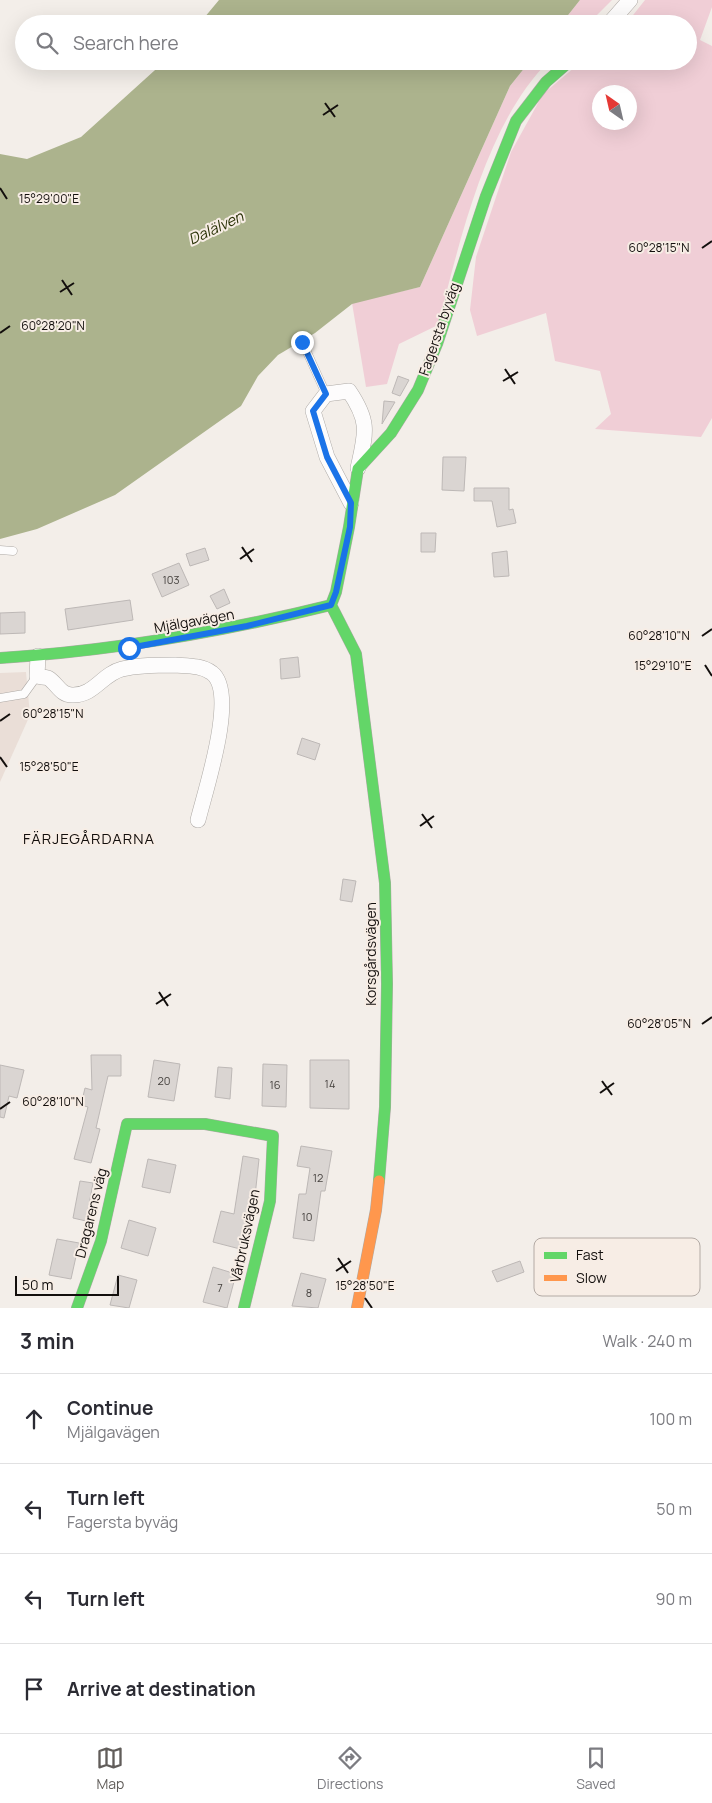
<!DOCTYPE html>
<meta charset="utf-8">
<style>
:root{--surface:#fff;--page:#f2f2f3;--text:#2b2b33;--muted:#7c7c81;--line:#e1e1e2;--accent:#615d5a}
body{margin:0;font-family:Manrope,sans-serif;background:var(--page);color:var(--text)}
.compass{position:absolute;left:592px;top:85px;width:45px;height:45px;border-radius:50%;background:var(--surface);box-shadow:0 5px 20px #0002;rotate:326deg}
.scale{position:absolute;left:15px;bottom:12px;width:104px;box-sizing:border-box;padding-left:5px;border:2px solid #130f0d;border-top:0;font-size:14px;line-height:18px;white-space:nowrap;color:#130f0d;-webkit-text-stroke:4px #f7ede5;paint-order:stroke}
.stop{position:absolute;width:15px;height:15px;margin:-11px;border:4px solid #1a73e8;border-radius:50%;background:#fff}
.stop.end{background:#1a73e8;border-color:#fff;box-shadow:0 1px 5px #0008}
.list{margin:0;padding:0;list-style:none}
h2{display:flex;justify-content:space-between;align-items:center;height:65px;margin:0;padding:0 20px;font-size:21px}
h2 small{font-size:16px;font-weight:400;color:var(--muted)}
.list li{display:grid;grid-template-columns:32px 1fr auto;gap:15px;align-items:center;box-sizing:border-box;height:90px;padding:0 20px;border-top:1px solid var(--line)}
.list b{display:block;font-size:19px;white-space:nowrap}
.list p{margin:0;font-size:16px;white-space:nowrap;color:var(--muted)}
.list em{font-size:16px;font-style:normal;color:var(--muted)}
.icon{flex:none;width:28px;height:28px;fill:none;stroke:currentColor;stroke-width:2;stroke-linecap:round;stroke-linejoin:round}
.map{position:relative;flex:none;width:712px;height:1308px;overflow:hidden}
.search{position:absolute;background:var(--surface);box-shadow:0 5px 20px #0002;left:15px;right:15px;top:15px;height:55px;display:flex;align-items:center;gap:12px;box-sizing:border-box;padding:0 18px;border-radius:28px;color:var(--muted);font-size:19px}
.sheet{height:425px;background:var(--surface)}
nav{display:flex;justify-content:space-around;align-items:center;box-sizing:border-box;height:70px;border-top:1px solid var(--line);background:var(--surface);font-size:14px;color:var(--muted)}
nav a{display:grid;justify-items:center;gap:2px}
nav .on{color:var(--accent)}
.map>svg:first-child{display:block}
.built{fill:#eaded7}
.green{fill:#f0ced6;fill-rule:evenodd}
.water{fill:#acb38d}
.building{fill:#dad5d2;stroke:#bdb8b6}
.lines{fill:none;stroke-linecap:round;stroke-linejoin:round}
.lane-casing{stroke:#ada9a5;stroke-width:9}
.street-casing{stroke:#ada9a5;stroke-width:16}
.fast-casing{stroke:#ada9a5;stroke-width:12}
.slow-casing{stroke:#ada9a5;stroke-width:12}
.lane{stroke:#fdfcfc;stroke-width:8}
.street{stroke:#fdfcfc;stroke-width:15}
.fast{stroke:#63d668;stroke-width:11}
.slow{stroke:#ff974d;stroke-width:11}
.route{stroke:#1a73e8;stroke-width:6}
.ticks{fill:none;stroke:#130f0d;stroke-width:2}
.labels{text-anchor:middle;stroke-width:4;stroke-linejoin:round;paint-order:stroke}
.number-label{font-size:11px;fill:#46423f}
.street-label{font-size:14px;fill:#130f0d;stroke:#f7ede5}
.water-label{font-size:15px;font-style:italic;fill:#2b3308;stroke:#f7ede5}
.neighbourhood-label{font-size:15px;letter-spacing:1px;fill:#130f0d;stroke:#f7ede5}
.key{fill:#f7ede5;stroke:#b3aaa4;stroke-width:1}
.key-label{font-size:14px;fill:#130f0d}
.ticks-label{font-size:12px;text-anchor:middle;fill:#130f0d;stroke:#f7ede5;stroke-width:4;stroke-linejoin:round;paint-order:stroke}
</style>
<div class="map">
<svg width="712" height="1308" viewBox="0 0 712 1308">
<rect width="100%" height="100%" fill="#f3eee9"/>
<path class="built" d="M26,672L30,715L0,782V673Z"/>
<path class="green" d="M580,0H612L588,24H561Z
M645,0H712V7L700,40L712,46V418L701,437L595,429L611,414L600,371L555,361L546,313L477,336L470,310L476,257L511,152L543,94L582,61H688V24H626ZM600,92H630V122H600Z
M530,61H549C486,123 460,241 438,325L399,344L387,384L366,387L352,303L420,287L510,86Z"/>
<path class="water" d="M219,0H580L561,24H199Z
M165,61H530L510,86L420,287L352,304L315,333L278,355L258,376L241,406L115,495L37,529L0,539V154L27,159L81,137Z"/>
<path class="building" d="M398,376L409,380L400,396L392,393Z
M384,401L395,402L382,424Z
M443,457H466L464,491L442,490Z
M474,488H509V510L513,509L516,523L497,527L492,501H474Z
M421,533H436L435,552H421Z
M205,548L209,560L190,566L186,554Z
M507,551L509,576L494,577L492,553Z
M179,563L189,585L162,597L152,574Z
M224,589L230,603L217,609L210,596Z
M130,600L133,620L68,630L65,609Z
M25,612V633L0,634V613Z
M298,657L300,677L281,679L280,659Z
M302,738L320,744L315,760L297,754Z
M343,879L356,881L352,902L340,900Z
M91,1055H121V1076H108L96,1128L100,1129L91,1163L74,1159L88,1107L81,1105L85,1088L92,1090Z
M154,1060L180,1064L174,1101L148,1097Z
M310,1060H349V1109L310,1108Z
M263,1064L287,1065L286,1107L262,1106Z
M0,1065L24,1070L17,1098L9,1096L4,1118L0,1117Z
M218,1067L232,1068L230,1099L215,1097Z
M301,1146L332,1151L325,1191H321L314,1241L293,1238L299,1194H306L310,1168L297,1166Z
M243,1156L259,1159L252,1224L244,1250L213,1242L221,1211L234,1214Z
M148,1159L176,1165L170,1193L142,1187Z
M80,1181L93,1183L86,1221L73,1218Z
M129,1220L156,1228L148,1256L121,1248Z
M57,1239L79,1243L71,1279L49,1275Z
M520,1261L524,1272L497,1282L492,1271Z
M213,1267L236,1274L227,1308L203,1302Z
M301,1273L326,1279L318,1308L292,1306Z
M118,1275L137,1280L129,1308L110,1305Z"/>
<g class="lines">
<g class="lane-casing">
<path id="lane" d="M302,341L326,394
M0,550L13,551
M0,698L24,694L37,676"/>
</g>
<g class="street-casing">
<path id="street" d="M609,24L630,0
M351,503L327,457L313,411L326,394L349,391C370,422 366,432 358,468
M38,656L37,676C40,677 45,677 48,678C57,683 60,695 72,695C94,696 102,674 122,669C139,665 157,665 175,665C187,666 201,665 212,673C238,693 205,791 198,820"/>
</g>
<g class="fast-casing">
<path id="fast" d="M331,605L356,654L385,883L387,984L385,1107L379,1181
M331,605L336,592L349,527L358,469L391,433L418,390L437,344L486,196L516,121L546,82L570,61
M0,658C113,651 222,632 331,605
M77,1308L101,1241L127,1124H205L273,1136L270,1201L244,1308"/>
</g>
<g class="slow-casing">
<path id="slow" d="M357,1308L376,1210L379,1181"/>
</g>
<use href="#lane" class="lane"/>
<use href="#street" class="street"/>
<use href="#fast" class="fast"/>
<use href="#slow" class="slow"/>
</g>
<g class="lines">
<path class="route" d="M129,648L247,626L331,605L336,592L350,527L351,503L327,457L313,411L326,394L302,342"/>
</g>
<path class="ticks" d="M325,103L335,117M323,115L338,105M0,188L7,199M702,248L712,241M62,280L72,295M60,292L74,283M0,333L10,326M505,369L515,384M503,381L518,372M242,547L252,562M240,559L254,549M702,636L712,629M705,665L712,676M0,721L10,714M0,757L7,767M422,814L432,828M420,826L434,816M159,992L168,1006M156,1004L171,994M702,1024L712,1017M602,1081L612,1095M600,1093L614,1083M0,1109L10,1102M338,1258L348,1273M336,1271L351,1261M365,1298L372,1308"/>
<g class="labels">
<g class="number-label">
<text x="171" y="584">103</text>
<text x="164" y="1085">20</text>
<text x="330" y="1088">14</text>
<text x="275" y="1089">16</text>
<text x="318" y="1182">12</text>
<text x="307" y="1221">10</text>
<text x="220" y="1292">7</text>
<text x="309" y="1297">8</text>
</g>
<g class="street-label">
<text transform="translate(439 329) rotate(-71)" y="5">Fagersta byväg</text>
<text transform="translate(194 621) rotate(-10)" y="5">Mjälgavägen</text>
<text transform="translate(371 954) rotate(-90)" y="5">Korsgårdsvägen</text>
<text transform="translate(91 1213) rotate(-76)" y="5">Dragarens väg</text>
<text transform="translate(245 1236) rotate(-78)" y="5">Vårbruksvägen</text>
</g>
<g class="water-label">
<text transform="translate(216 228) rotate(-25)" y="5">Dalälven</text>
</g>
<g class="neighbourhood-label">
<text x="89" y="844">FÄRJEGÅRDARNA</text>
</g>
</g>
<rect x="534" y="1238" width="166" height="58" rx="8" class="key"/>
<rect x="544" y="1252" width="23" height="7" fill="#63d668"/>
<rect x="544" y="1275" width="23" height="6" fill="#ff974d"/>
<g class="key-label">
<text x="576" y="1260">Fast</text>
<text x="576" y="1283">Slow</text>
</g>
<g class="ticks-label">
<text x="49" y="203">15°29'00"E</text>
<text x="659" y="252">60°28'15"N</text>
<text x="53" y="330">60°28'20"N</text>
<text x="659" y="640">60°28'10"N</text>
<text x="663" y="670">15°29'10"E</text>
<text x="53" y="718">60°28'15"N</text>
<text x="49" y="771">15°28'50"E</text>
<text x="659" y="1028">60°28'05"N</text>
<text x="53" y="1106">60°28'10"N</text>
<text x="365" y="1290">15°28'50"E</text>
</g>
</svg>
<svg class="compass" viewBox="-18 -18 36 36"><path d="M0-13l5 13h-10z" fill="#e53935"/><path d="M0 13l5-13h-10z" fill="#7c7c81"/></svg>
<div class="scale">50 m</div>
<div class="stop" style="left:129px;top:648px"></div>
<div class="stop end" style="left:302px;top:342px"></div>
<div class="search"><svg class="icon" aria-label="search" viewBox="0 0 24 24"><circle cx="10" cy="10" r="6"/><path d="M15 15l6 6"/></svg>Search here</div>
</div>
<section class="sheet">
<h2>3 min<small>Walk · 240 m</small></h2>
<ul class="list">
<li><svg class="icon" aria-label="ahead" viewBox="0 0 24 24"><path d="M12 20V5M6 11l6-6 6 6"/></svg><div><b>Continue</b><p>Mjälgavägen</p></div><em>100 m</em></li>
<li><svg class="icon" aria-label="left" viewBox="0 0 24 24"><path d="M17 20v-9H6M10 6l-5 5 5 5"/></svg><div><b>Turn left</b><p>Fagersta byväg</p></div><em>50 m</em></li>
<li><svg class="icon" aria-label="left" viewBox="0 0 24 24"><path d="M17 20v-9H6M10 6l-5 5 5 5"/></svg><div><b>Turn left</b></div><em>90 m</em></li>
<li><svg class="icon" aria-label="arrive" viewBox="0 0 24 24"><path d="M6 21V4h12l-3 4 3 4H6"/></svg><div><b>Arrive at destination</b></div></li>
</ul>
</section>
<nav>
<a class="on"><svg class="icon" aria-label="map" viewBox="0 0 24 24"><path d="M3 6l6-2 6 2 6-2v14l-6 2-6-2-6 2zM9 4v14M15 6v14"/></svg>Map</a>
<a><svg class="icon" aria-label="directions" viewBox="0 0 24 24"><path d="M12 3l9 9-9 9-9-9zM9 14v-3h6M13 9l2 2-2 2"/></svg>Directions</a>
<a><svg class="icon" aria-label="saved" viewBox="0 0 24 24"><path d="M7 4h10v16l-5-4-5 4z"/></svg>Saved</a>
</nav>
